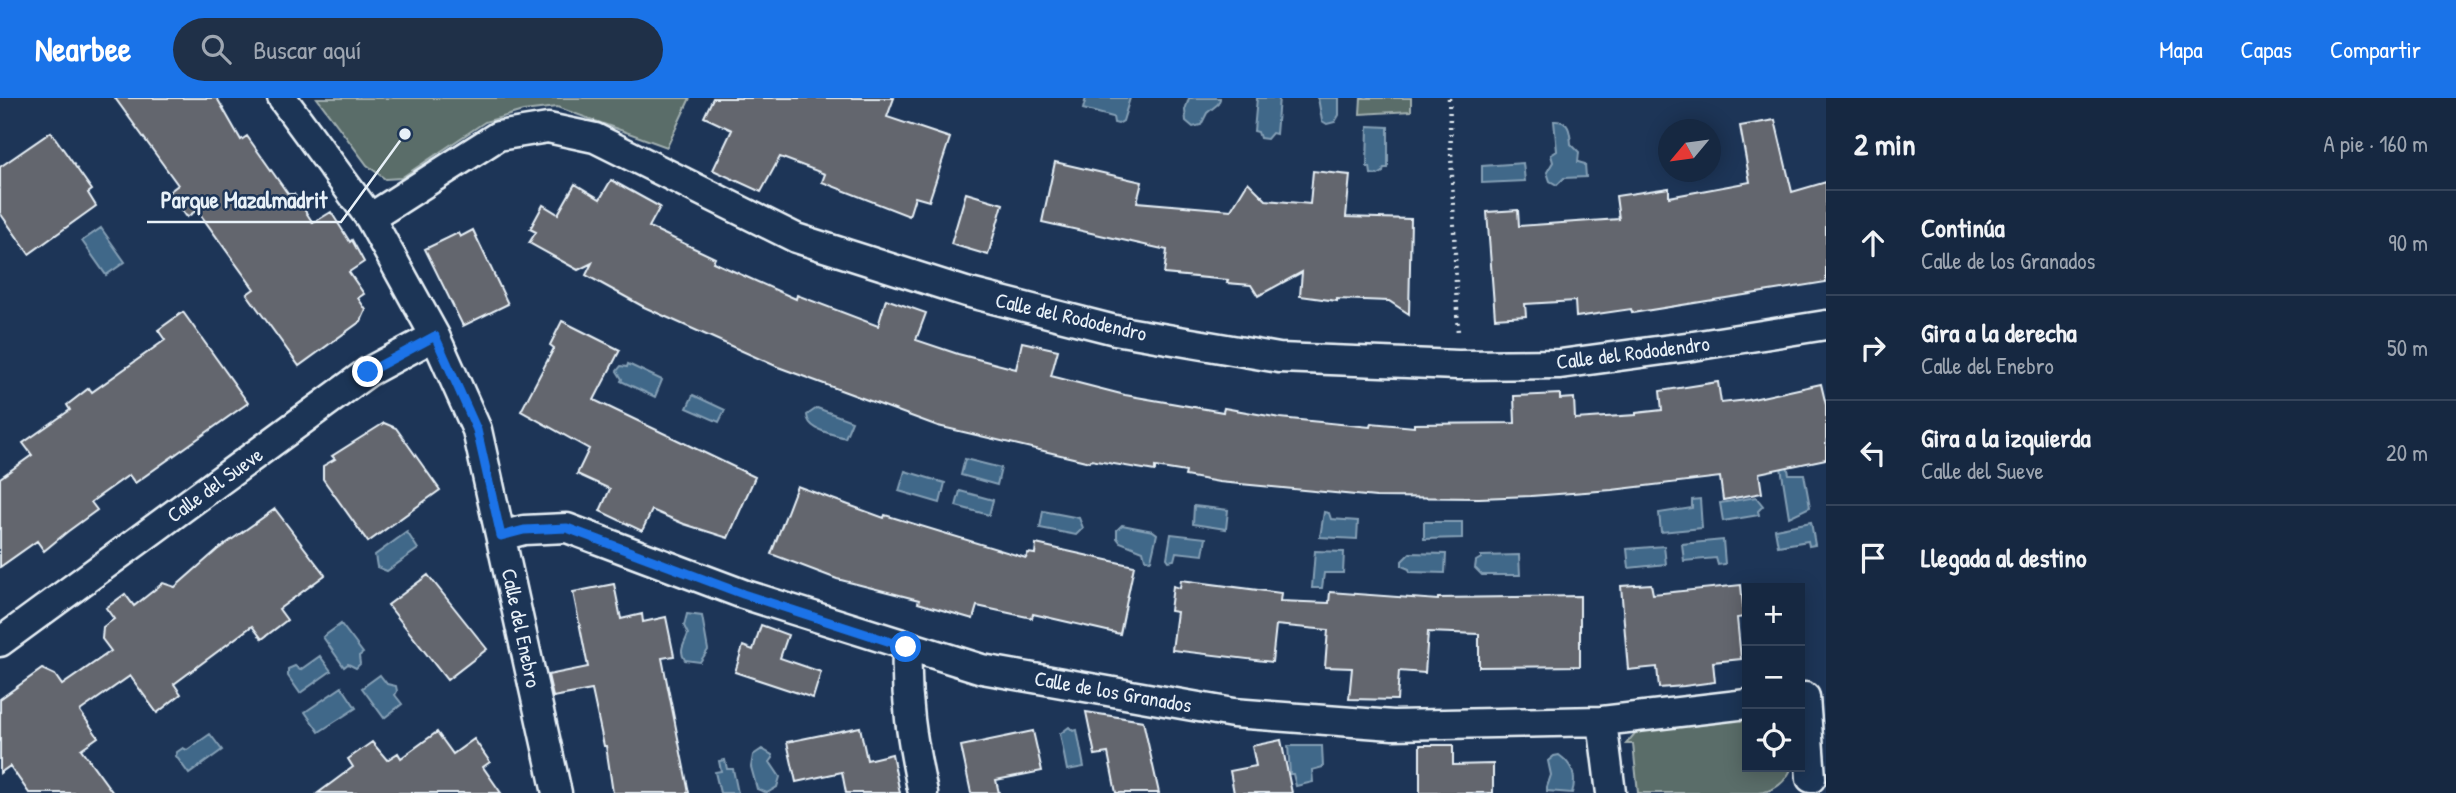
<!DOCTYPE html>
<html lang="es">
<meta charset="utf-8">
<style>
:root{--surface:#162841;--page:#1f3048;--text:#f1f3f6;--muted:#9ea6b1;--line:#35445a;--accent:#1a73e8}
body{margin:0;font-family:"Patrick Hand",sans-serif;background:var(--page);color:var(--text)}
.controls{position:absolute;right:21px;bottom:21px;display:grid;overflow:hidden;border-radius:0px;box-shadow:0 4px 18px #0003}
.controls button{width:63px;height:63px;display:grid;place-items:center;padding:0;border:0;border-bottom:2px solid var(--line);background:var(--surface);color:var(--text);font:35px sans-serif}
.compass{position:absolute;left:1658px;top:21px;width:63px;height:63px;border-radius:50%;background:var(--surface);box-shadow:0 4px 18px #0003;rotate:241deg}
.stop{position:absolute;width:21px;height:21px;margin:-16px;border:5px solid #1a73e8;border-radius:50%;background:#fff}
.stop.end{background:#1a73e8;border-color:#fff;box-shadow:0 2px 7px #0008}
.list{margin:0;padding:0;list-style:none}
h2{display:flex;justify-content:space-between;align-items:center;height:91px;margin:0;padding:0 28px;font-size:30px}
h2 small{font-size:23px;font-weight:400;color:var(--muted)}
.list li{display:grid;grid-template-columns:46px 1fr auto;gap:21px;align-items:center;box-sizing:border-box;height:105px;padding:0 28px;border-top:2px solid var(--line)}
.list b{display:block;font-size:26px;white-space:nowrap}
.list p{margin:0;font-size:23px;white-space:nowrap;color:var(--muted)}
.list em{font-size:23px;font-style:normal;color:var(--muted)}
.icon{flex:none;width:38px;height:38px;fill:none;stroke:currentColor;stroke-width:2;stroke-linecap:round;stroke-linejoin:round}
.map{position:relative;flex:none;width:1826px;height:695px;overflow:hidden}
header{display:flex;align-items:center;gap:42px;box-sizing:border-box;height:98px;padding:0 35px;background:var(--accent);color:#fff}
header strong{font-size:33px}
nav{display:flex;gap:38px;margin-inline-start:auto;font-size:24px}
.search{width:490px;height:63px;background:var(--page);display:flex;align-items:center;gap:18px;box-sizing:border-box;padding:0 24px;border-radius:38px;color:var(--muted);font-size:26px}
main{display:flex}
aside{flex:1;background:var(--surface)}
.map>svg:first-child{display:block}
.green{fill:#5a6d69;stroke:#a1afb0;stroke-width:2}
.water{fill:#416889;stroke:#849fb5;stroke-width:2}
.building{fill:#64666e;stroke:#e8f1f8;stroke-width:2}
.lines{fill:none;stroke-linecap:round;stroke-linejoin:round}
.street-casing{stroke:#e8f1f8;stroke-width:33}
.path{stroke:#e8f1f8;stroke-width:4.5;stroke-dasharray:2 5;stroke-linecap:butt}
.street{stroke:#1d3557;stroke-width:28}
.route{stroke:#1a73e8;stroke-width:9}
.labels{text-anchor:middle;stroke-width:5;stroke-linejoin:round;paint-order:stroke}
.street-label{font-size:21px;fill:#e8f1f8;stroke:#1d3557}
.leader{fill:none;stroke:#e8f1f8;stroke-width:2.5}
.callout-dot{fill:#e8f1f8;stroke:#1d3557;stroke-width:2.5}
.callout-label{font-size:23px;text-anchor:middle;font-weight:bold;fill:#e8f1f8;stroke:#1d3557;stroke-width:5;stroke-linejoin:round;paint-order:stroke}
</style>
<header>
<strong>Nearbee</strong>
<div class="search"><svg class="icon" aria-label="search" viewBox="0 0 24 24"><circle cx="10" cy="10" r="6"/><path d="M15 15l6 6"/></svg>Buscar aquí</div>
<nav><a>Mapa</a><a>Capas</a><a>Compartir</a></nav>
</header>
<main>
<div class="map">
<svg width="1826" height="695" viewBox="0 0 1826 695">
<rect width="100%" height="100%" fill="#1d3557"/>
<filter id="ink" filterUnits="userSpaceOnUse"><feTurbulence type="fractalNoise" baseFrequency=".0143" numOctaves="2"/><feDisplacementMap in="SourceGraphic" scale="14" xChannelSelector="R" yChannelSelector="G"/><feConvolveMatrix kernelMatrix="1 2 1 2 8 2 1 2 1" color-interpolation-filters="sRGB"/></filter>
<g filter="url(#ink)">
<path class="green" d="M317,0H690L667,49L557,9L523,13L485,24L401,80L385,81L367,67Z
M1361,0H1411V13L1360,16Z
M1747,618V669H1792C1786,684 1775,693 1759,695H1638L1633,646H1626L1636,634L1643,631Z"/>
<path class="water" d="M1086,0H1130L1123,23L1118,26L1114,25L1113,19L1083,11Z
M1189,0H1220V1L1218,6L1207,15L1201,27L1193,29L1186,23L1185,12Z
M1257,0H1279L1276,36L1272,35L1267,41L1260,40L1258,34L1254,33Z
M1318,0H1339V17L1335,24L1327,26L1322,23Z
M1554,23C1570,22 1570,34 1571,46L1579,54L1578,64L1585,66L1586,79L1564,80L1557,87L1550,83L1547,74L1553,64L1551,57L1557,53Z
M1368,28L1388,29V70H1384L1383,74L1378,77L1371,76L1370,69H1367Z
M1523,65L1525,83L1482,85V68Z
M101,130L125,164L106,177L82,143Z
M628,266L662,282L655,299L621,283L622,281L617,273L621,268L627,269Z
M693,297L725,312L719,324L687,310Z
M817,310L852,323L845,340C831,335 808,333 807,317Z
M965,361L1001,370L997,387L961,377Z
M1787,367L1789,376H1804L1810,409L1789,419L1781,369Z
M905,373L945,385L940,405L899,393Z
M960,393L993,402L989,417L956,408Z
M1756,399L1763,408L1758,413L1759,417L1723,423L1720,405Z
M1700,401L1702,430L1661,434L1659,415L1692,410V402Z
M1194,408L1228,412L1226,431L1193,426Z
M1043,413L1079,420L1083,430L1076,437L1040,430Z
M1324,414L1329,415L1331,421L1358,423L1357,441L1320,439Z
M1424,424H1462V440L1424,441Z
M1811,424L1815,447L1809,448L1808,443L1778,448L1775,431Z
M1122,427L1153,433L1157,436L1151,462L1145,461L1143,453L1120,444L1117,440V432Z
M407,434L418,451L387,473L377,469L375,457Z
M1171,436L1206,440L1203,457L1176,454L1174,462L1169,463L1167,460Z
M1723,442L1725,466L1718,467L1716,460L1684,463L1682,446Z
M1664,448L1666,466L1629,470L1627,451Z
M1315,453L1344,454L1343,475H1324L1322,490H1312Z
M1410,455L1446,456L1445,475L1410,474L1409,471L1402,468V463Z
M1519,457L1520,477H1482L1475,470L1476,463L1481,460V458Z
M687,516L702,518L708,552L700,564L685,562C678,552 685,546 688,536L684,528Z
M341,526L363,555L359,558L360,566L356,570L348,566L344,569L323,539Z
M320,558L331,573L300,595L288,578V571L295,568L300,572Z
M380,577L387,586L396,588L397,593L395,597L402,606L384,620L362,590Z
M342,589L356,610L319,634L305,614Z
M1069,629L1073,633L1077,632L1084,669L1067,672L1060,636Z
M210,636L222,652L189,676L176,658L177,654L183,650L187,652Z
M1288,648H1322L1323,669L1312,672L1313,684L1296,688L1293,676H1290Z
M762,651L772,657L773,660L770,664L780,679L777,689L767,695L757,691L751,669L753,657Z
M1559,657C1572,666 1577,679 1572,695L1547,693V689L1551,677L1548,663L1554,658Z
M725,662L727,671H733L738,695H720L715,674L721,673L719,663Z"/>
<path class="building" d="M115,0H217L241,42L247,38L288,96H294L313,125L331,114L350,144L352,142L364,164L349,174L364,196L358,200L366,212L361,223L299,268L247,196L254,191L197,112L187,119L169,94L178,87Z
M713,0H894L887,19L950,40L929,103L915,99L909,118L822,84L825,76L780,59L761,94L713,72L732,32L704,19Z
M1775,22L1792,94L1826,84V184L1632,215L1631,211L1576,219L1575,203L1525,206L1526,218L1495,220L1487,114L1518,112L1519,128L1619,121L1616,98L1669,90V99L1750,84L1740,28Z
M51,34L92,92L88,95L96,108L29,156L0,115V69Z
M1055,64L1142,84L1137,104L1231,112L1248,84L1266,102L1310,106L1313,73L1350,77L1346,119L1411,121L1409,216L1389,203L1337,201V203L1300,198L1302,174L1258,198L1251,187L1227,185L1228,182L1164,176L1167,152L1042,124Z
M611,82L660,109L649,129L715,160L713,164L796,201L797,197L878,228L886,201L926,215L916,242L958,256L1016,271L1022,244L1058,252L1051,278L1125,297L1223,314L1224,310L1280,320L1370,329L1371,325L1414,329V326L1515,325L1514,298L1560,296V301L1574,300L1575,321L1636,317V315L1662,312L1660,293L1718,284L1721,305L1748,302L1821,286L1826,307V361L1759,375L1762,395L1723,402L1720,379L1612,392L1531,398L1479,400L1376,399L1219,384L1185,378L1186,374L1155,369V373L1149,372L1091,362L1090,364L938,328L778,269L644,209L604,187L586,177L592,165L578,172L529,145L536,134L530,131L543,107L558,116L575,86L600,101Z
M966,95L1003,106L988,157L951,146Z
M473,132L508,206L463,228L425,151L458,135L460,139Z
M183,214L248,305L135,385L129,377L91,404L97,412L67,434L44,453L37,443L0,469V380L32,357L23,345L70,312L67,307L89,290L92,294L165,242L158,232Z
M562,223L620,252L594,302L755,379L728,440L684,426L652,412L642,433L600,413L610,391L577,376L589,351L521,313L554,250L550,247Z
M384,325L396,330L440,392L368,444L323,381V368L335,361L332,358Z
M797,388L884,420L885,417L1026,460L1028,455L1035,456L1036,446L1134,468L1120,536L1033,516L1032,520L977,508L973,521L918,505L919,502L837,481L771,456Z
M275,411L325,477L279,511L287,522L262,541L252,528L174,586L181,596L157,615L130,578L80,613L98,639L81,651L113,695H29L10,668L0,675V601L42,571L55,577L62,587L111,553L102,541L103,529L114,521L106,510L125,496L134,508L163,485L175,489L217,452Z
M428,477L487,551L447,582L388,507Z
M1181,482L1281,495L1280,503L1329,505L1330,494L1438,502V500L1580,498V568L1479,569V536L1428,534L1425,575L1399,573L1397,602L1349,601L1352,570L1325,569L1328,532L1276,527L1272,564L1172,552L1177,514L1170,513L1173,488L1180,490Z
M614,486L621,521L642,516L643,524L666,519L674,558L662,560L689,695H613L606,648H604L592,592L553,599L548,577L588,569L573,494Z
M1651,486L1653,496L1741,487L1744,519L1737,520L1741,561L1713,564L1715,584L1684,588L1659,590L1657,569L1628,572L1621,488Z
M761,527L788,537L780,560L821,574L813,600L735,574L743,548L753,552Z
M1086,614L1143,623L1159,695H1116L1108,655L1095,657Z
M860,629L867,662L892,656L900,695H846L842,674L796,684L787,644Z
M1033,633L1042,673L996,682L999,695H971L961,648Z
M437,634L453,656L474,641L490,664L483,669L501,695H318L353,669L348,661L372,644L387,662L398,655L401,660Z
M1281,642L1292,695H1234L1230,673L1256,668L1252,648Z
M1420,647H1453V667L1493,666V695H1420Z"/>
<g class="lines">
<g class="street-casing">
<path id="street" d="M282,0L370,120L435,238L477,332L557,695
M370,120L498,38L548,30L595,40L796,140L966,194L1115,232L1279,260L1458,267L1560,266L1693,248L1826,227
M501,438L524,432L567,430L743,496L982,571L1233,615L1393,627L1602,623L1747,606
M0,544L368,274L435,238
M907,549C905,602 912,643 923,695
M1805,599L1811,680
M1602,623L1611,695"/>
</g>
<path class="path" d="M1449,0L1458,237"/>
<use href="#street" class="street"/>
</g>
</g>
<g class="lines" filter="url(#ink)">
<path class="route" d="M368,274L435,238L477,332L501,438L524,432L567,430L743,496L906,549"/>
</g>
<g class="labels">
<g class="street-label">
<text transform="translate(1071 219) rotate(13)" y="7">Calle del Rododendro</text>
<text transform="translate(1633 255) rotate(-7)" y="7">Calle del Rododendro</text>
<text transform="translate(215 387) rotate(-36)" y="7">Calle del Sueve</text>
<text transform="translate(521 530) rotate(78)" y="7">Calle del Enebro</text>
<text transform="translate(1113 594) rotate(10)" y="7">Calle de los Granados</text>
</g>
</g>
<path class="leader" d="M405 36L341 124H147"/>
<circle class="callout-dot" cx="405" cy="36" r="7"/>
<g class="callout-label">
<text x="244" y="110">Parque Mazalmadrit</text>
</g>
</svg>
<div class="controls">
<button>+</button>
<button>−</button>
<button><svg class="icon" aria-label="locate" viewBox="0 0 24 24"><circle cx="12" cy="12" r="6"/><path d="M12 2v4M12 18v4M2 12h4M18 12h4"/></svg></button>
</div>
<svg class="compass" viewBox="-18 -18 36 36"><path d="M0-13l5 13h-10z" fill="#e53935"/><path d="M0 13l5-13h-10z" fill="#9ea6b1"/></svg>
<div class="stop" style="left:906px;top:549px"></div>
<div class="stop end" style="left:368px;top:274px"></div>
</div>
<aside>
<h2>2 min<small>A pie · 160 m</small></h2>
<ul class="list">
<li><svg class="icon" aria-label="ahead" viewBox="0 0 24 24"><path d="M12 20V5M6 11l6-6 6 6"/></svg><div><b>Continúa</b><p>Calle de los Granados</p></div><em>90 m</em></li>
<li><svg class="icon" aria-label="right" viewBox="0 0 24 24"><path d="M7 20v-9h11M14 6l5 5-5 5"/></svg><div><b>Gira a la derecha</b><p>Calle del Enebro</p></div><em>50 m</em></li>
<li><svg class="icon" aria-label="left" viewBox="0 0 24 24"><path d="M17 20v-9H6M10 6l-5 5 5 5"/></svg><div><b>Gira a la izquierda</b><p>Calle del Sueve</p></div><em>20 m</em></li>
<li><svg class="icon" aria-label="arrive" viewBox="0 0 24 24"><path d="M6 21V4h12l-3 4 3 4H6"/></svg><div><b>Llegada al destino</b></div></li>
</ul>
</aside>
</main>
